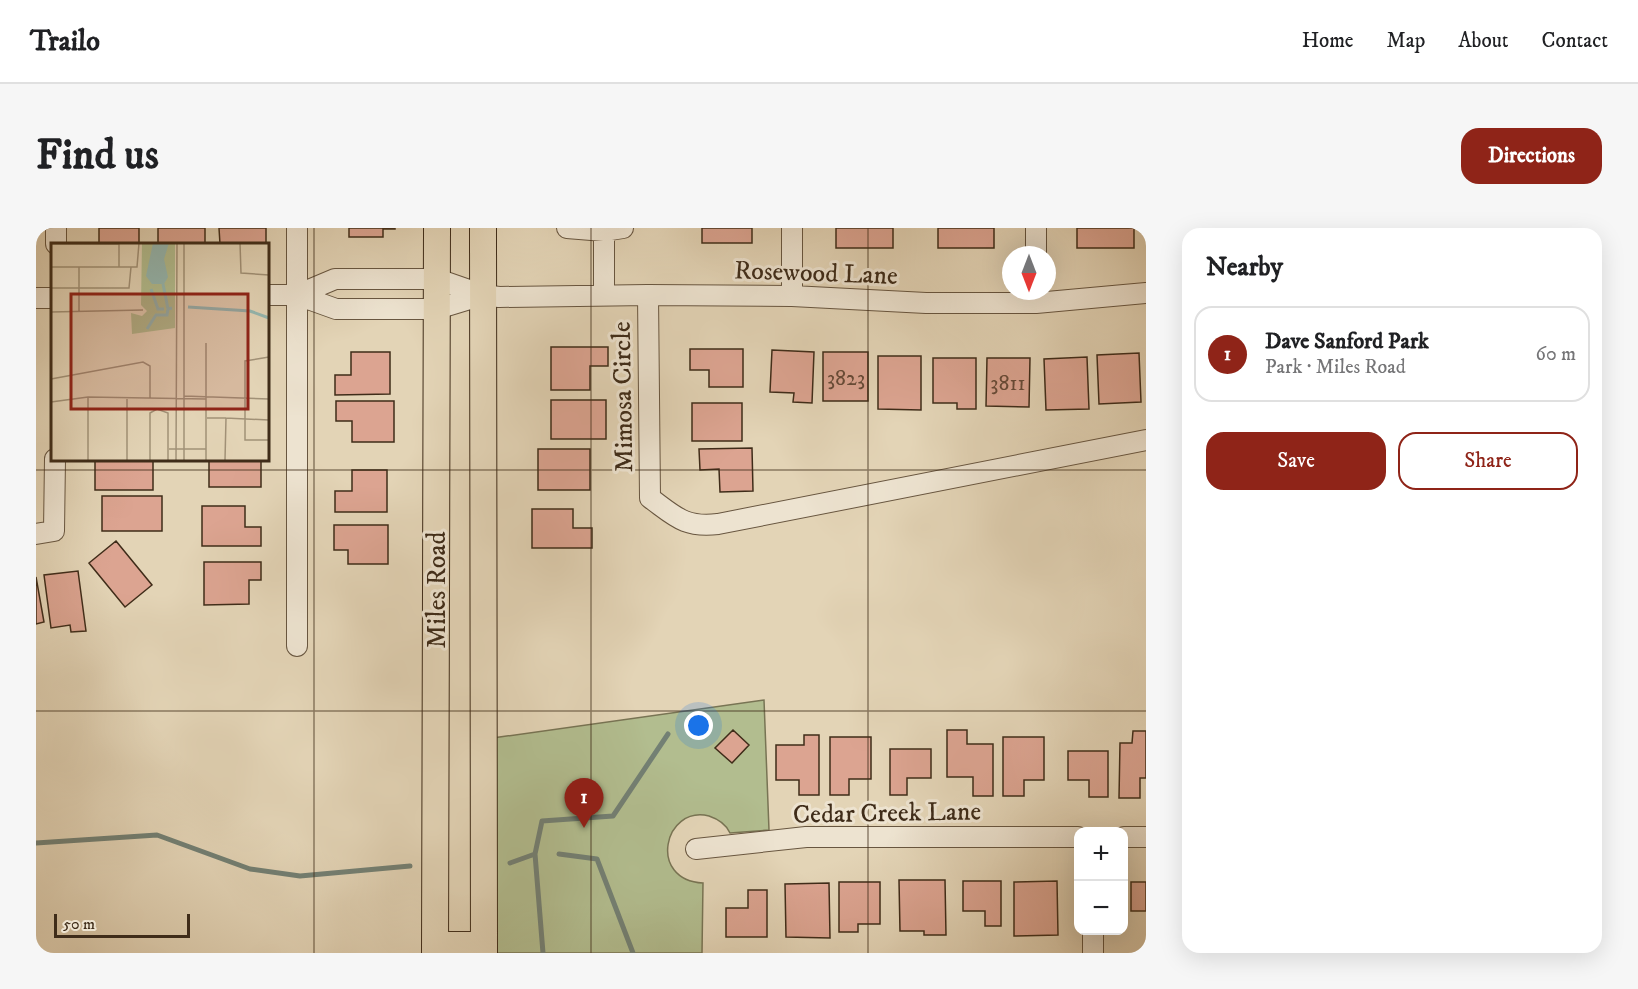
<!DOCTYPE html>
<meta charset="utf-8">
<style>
:root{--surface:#fff;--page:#f6f6f6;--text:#202124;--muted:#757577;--line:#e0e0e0;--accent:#8f2418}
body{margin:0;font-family:"IM FELL DW Pica",serif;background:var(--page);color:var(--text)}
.controls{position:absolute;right:18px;bottom:18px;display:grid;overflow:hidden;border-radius:12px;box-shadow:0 6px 24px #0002}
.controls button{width:54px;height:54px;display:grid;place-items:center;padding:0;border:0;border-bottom:2px solid var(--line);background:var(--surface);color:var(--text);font:30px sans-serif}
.compass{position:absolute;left:966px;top:18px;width:54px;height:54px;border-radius:50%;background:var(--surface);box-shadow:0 6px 24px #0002;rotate:180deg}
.scale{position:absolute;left:18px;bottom:15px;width:136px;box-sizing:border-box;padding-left:6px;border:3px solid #3f2c19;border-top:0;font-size:16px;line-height:21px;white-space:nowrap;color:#3f2c19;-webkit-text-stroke:4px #ede3d0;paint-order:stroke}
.you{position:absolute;left:663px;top:498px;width:21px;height:21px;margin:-15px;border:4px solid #fff;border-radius:50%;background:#1a73e8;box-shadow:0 0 0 9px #1a73e833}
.badge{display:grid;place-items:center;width:39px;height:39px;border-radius:50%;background:var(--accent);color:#fff;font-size:20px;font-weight:700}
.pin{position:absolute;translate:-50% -50px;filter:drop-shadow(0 2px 3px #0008)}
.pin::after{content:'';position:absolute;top:32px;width:21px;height:18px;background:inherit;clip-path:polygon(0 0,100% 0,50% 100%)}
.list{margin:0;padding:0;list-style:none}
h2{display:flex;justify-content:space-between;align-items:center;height:78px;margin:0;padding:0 24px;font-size:26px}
h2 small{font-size:20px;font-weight:400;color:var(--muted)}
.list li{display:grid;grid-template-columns:39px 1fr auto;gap:18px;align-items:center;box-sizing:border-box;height:96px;margin:0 12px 12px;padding:0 12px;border:2px solid var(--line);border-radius:18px}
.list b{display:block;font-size:22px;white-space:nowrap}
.list p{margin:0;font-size:20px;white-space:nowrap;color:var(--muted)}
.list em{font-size:20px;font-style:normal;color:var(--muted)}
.actions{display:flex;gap:12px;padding:18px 24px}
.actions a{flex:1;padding:14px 0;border:2px solid var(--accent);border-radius:18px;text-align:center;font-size:21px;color:var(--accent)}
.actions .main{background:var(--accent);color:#fff}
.map{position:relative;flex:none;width:1110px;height:725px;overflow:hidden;border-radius:18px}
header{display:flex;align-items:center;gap:36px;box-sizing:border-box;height:84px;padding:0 30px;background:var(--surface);border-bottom:2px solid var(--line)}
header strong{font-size:28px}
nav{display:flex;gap:33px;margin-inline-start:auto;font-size:21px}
.intro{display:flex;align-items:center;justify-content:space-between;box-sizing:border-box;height:144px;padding:0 36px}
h1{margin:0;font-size:42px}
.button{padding:15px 27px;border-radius:18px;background:var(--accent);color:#fff;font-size:21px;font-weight:700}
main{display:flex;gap:36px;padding:0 36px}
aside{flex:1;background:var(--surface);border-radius:18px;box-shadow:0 6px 24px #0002}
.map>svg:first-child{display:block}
.green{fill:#b2bd8f;stroke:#787454;stroke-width:1.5}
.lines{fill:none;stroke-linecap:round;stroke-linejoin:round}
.stream{stroke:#738074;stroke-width:5}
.building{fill:#dca491;stroke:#3f2c19;stroke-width:1.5}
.minor-casing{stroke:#685640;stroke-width:22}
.major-casing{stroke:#3f2c19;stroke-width:28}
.minor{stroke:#ede3d0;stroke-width:20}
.major{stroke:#e3d4b6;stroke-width:26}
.grid{fill:none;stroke:#3f2c19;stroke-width:1.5;stroke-opacity:0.55}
.labels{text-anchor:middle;stroke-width:6;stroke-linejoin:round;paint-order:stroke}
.number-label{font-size:22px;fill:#664a37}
.street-label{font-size:26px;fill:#3f2c19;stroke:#ede3d0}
.inset-river{fill:none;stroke:#95b8b1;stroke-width:3}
.inset-road{fill:none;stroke:#a19177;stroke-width:1.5}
.view{fill:#8f2418;fill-opacity:0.15;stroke:#8f2418;stroke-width:3}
.inset-edge{fill:none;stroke:#3f2c19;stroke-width:3}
</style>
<header>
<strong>Trailo</strong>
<nav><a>Home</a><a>Map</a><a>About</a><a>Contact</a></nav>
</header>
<div class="intro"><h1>Find us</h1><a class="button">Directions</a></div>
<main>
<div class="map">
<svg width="1110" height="725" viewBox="0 0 1110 725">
<rect width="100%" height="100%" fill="#e3d4b6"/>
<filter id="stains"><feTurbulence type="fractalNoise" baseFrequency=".00333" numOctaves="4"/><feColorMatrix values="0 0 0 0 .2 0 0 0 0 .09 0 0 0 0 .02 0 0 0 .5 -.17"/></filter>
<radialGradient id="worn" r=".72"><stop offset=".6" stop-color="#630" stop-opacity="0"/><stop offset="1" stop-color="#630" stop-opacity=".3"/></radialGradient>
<path class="green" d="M728,472L733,602L694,605C690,596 682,591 673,588C628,577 611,652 667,655L666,725H457V510Z"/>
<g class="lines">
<path class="stream" d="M0,615L121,607L214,641L264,648L374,638
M499,626L506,593L577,588L632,506
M523,626L561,631L597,725
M474,635L499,626L507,725"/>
</g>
<path class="building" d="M63,0H103V16H63Z
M122,0H169V16H122Z
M183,0H230V16H184Z
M313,0H359V1H347V9H313Z
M666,0H716V15H666Z
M800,0H857V20H800Z
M902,0H958V20H902Z
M1041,0H1098V20H1041Z
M515,119H572V138H554V162H515Z
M654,121H707V159H673V142H654Z
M736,122L778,124L776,175L757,174L758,165L734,164Z
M315,124H354V166L299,167V147H315Z
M787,124H832V173H787Z
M1103,125L1105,174L1063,176L1061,127Z
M842,128H885V182L842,181Z
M1051,129L1053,181L1010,182L1008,131Z
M897,130H940V181H921V175H897Z
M951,130H994L993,179L950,178Z
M515,172H570V211H515Z
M300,173H358V214H316V193H300Z
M656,175H706V213H656Z
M716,220L717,263L684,264L683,241L664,242L663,221Z
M502,221H554V262H502Z
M59,231H117V262H59Z
M173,231H225V259H173Z
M316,242H351V284H299V263H316Z
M66,268H126V303H66Z
M166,278H209V299H225V318H166Z
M496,281H537V300H556V320H496Z
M298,297H352V336H312V322H298Z
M80,313L116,357L89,379L53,335Z
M168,334H225V352H213V376L168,377Z
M42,343L50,403L35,404L34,397L15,400L8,347Z
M0,349L8,394L0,396Z
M697,502L713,517L696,535L679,520Z
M911,502H931V516H957V568H937V549H911Z
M1097,503H1110V550H1104V570H1083L1084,515H1096Z
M768,507H783V567H763V552H740V517H768Z
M794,509H835V551H813V567H794Z
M967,509H1008V552H988V568H967Z
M854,521H895V550H871V567H854Z
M1032,523H1072V569H1053V552H1032Z
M863,652H909L910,707H888V703H864Z
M927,653H965V698H949V683H927Z
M1021,653L1022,707L978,708V654Z
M803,654H844V696H822V704H803Z
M1095,654H1110V683H1095Z
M793,655L794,710L750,709L749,656Z
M712,662H731V709H690V680H712Z"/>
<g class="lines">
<g class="minor-casing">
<path id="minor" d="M20,0V16
M261,0V418
M531,0L568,3L587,0
M756,0V68
M1000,0V27
M568,3V67
M231,67H261L300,81H401L447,67
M261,67L299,51H401L447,67L463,69L612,67L756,68L890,75H1000L1110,65
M612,67L614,270C639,288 648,300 682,296L1110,212
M0,70H16
M0,306L18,303L19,231
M1088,609H1110
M660,621L770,609H1042
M1057,725V702"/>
</g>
<g class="major-casing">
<path id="major" d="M447,0L448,725
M399,717H448
M399,725L401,0"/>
</g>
<use href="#minor" class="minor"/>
<use href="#major" class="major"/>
</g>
<path class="grid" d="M278,0V725M555,0V725M832,0V725M0,242H1110M0,483H1110"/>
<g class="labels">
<g class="number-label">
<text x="810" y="157">3823</text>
<text x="972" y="162">3811</text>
</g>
<g class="street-label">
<text transform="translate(780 44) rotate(2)" y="9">Rosewood Lane</text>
<text transform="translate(586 169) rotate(-91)" y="9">Mimosa Circle</text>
<text transform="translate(400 362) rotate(-90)" y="9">Miles Road</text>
<text transform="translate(851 584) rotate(-1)" y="9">Cedar Creek Lane</text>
</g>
</g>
<g transform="translate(15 15)">
<rect width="218" height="218" fill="#e3d4b6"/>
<path d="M91,0H124V85L81,91L80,70L91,73L96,68L90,62Z" fill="#b2bd8f"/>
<path d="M102,0H118L113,16L117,34L113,41H101L95,33Z" fill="#95b8b1"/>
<path class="inset-river" d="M112,41L117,66L121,65M100,46L107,66H113M137,64L199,68L218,75M96,86L105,72H116L117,66"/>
<path class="inset-road" d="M189,0L190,30L218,32M0,1H68M0,24H86L88,0M28,24V69M68,24V0M0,45H78L80,24M0,69L92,67M218,114L194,118V197H218M0,136L92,119L99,123V156M133,153L218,156M37,154V217M0,159L37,154L155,156M156,175H175M118,206H155M76,217V156M99,217V170L106,166L117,170V217M125,217L126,0M133,217V0M155,217V100M174,217L175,175L218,177"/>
<path class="view" d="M20,51H197V166H20Z"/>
<rect width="218" height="218" class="inset-edge"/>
</g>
<rect width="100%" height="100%" filter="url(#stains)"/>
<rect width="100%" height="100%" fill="url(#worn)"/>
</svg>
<div class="controls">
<button>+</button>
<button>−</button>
</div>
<svg class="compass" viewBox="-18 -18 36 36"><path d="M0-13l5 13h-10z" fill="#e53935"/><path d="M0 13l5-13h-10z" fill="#757577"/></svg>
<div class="scale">50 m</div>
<div class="you"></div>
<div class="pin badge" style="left:548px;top:600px">1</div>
</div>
<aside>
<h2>Nearby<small></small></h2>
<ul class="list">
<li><span class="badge">1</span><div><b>Dave Sanford Park</b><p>Park · Miles Road</p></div><em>60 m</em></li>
</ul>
<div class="actions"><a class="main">Save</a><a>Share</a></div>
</aside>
</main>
